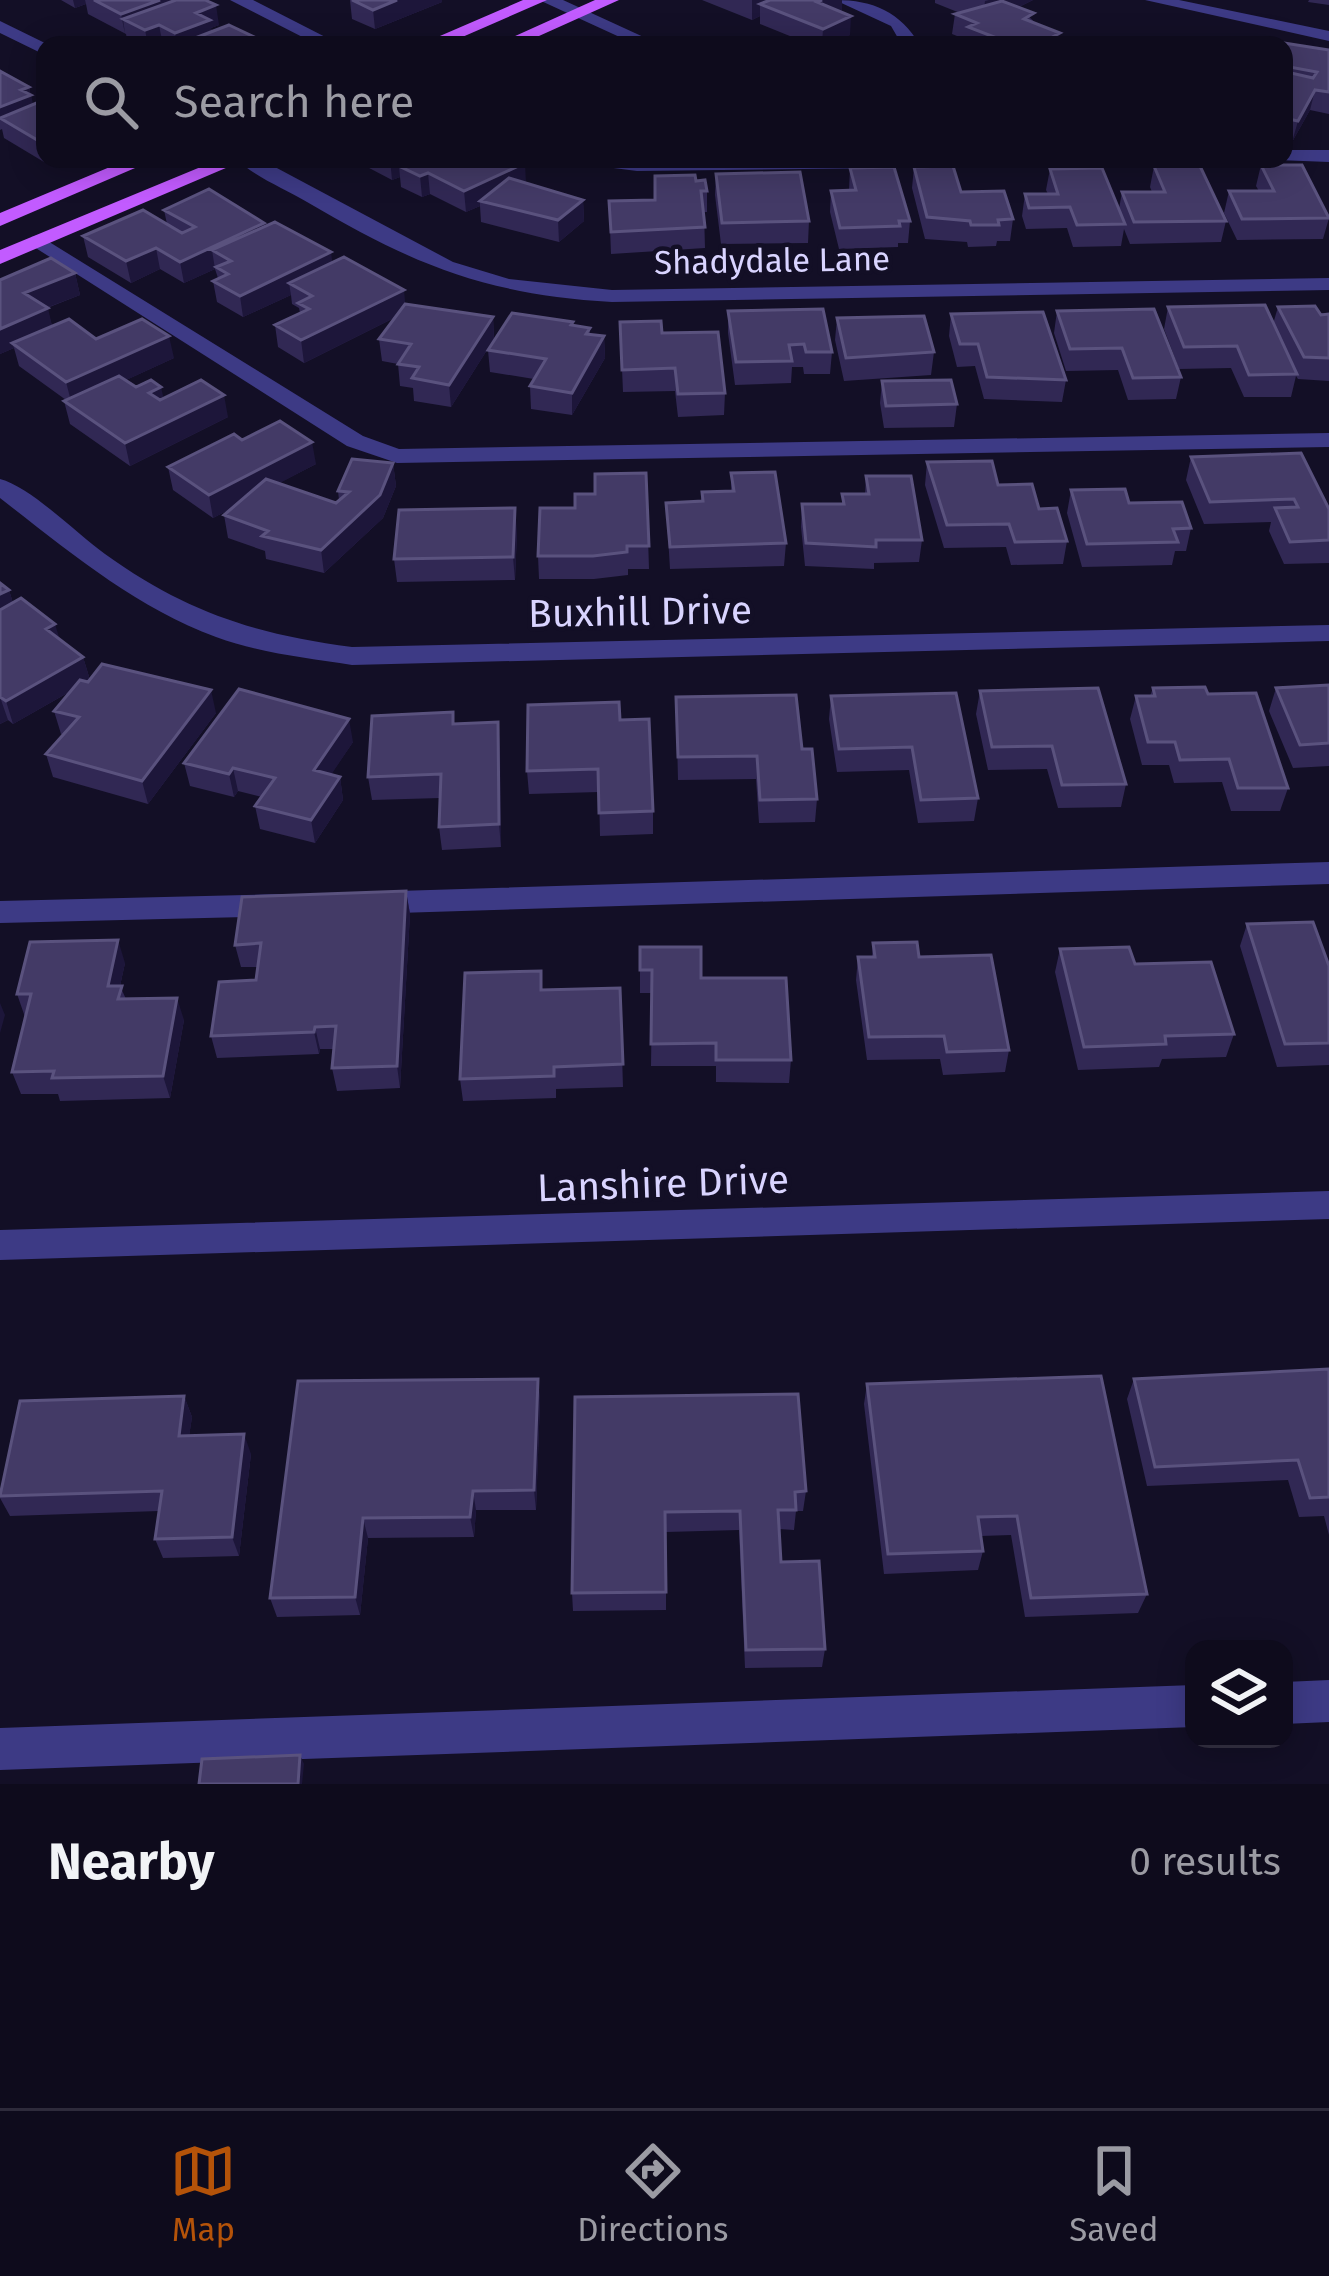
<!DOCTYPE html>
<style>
:root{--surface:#0e0b1c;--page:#1c1929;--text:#f1f3f6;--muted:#9b9ba3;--line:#2e2b3b;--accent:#b45309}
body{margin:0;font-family:"Fira Sans",sans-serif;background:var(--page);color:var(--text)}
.controls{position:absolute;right:36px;bottom:36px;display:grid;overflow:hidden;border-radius:24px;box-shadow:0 6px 30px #0003}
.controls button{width:108px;height:108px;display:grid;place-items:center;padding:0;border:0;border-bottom:3px solid var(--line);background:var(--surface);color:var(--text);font:60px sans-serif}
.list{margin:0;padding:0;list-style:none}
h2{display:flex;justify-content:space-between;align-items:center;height:156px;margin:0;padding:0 48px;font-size:51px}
h2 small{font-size:39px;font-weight:400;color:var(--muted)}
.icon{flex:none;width:66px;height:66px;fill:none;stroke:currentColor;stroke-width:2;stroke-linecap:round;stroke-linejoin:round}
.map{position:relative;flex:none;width:1329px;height:1784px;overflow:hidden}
.search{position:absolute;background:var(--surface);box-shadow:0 6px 30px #0003;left:36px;right:36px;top:36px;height:132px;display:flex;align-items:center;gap:30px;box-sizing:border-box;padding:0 42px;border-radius:24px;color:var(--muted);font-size:45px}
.sheet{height:324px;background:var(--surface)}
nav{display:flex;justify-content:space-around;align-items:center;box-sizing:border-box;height:168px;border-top:3px solid var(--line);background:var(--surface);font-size:33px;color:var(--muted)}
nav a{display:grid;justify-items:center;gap:6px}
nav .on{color:var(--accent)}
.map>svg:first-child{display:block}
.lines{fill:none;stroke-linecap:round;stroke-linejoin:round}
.minor{fill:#3d3a85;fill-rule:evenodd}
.major{fill:#c25bff;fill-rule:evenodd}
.wall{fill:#312854}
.shaded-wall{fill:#1d163a}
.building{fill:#433a66;stroke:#5a527e;stroke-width:3}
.labels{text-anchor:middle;stroke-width:9;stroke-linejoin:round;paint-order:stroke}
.far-street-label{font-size:33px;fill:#d9d4ff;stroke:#130f26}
.street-label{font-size:39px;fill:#d9d4ff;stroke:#130f26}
</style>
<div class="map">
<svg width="1329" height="1784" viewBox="0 0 1329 1784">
<rect width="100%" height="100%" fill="#130f26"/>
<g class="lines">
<path class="minor" d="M230,0H253L341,45H318Z
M539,0H563L661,45H637Z
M835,0C874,0 900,12 920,45H902L891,26Z
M1145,0H1179L1329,31V41Z
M0,21L49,45H45V55L0,33Z
M1284,150H1329V162L1277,160L1284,159Z
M236,159H260L453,262L509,279L612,290L1329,278V290L612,302C485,294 416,266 307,202C285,189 255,177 236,159Z
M580,159H1146L1136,165L637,171L590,165Z
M38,235L363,436L399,449L1329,433V447L397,463L347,446L31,245V237Z
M0,479C31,487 77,534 105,554C186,612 254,634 352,647L1329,625V641L352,665C306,658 260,653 216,637C135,607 68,551 0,498Z
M1329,862V884L366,914L355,911L351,903L355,895L366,892Z
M282,894L293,897L297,905L293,913L282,916L0,923V901Z
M1329,1191V1219L0,1260V1230Z
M1329,1680V1722L1284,1724V1682Z
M1194,1685V1727L0,1770V1728Z"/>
<path class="major" d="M523,0H547L444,45H419Z
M595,0H619L519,45H495Z
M129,159H156L0,226V213Z
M220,159H247L0,264V250Z"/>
</g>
<path class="wall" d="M61,0H205L219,25L211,28L212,31L252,36L254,45H138L127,39L126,34L88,14L86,4L75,8Z
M350,0H442V2L375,29L352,19Z
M702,0H842V10L840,11L850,35L812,45L760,24V16L752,20Z
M935,0H1033L1019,7L1058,45H966L967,40L952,34L955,14L960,13L935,3Z
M1309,0H1329V5L1308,2Z
M1284,45L1329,50V114L1310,110L1292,142L1284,140Z
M0,71L29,87L44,162L4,138L2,129L0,130Z
M352,159H517L526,183L583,200L584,221L559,242L481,222L480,206L466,212L430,194L422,197L401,187L400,177L392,180Z
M1261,165L1329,218L1323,239L1237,240L1224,213L1229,191H1259L1256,186Z
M1154,166L1226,221L1221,242L1130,244L1124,229L1121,246L1073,247L1067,228L1026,229L1022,216L1025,194H1048L1046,190L1050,169L1119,209L1122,192H1152L1150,187Z
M914,167L1013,219L1010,241H997L996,246L968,247L967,242L925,239L912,188Z
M850,168L910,221L908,243H898V247L839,249L830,212L831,191L849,190Z
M716,174L809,221L808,243L721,244L715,195Z
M696,181L707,191V212H704L705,248L611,254L609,201L655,200Z
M164,210L264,223L265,226L333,262L405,304L493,317L494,339L451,407L414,401L413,388L400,386L398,364L382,361L379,339L396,317L304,363L278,347L275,325L300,313L299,308L292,304L291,295L243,317L217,302L213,281L218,278L215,269L184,283L160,269L131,283L88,257L83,236L167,224Z
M75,273L80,295L47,308L52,326L174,358L126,380L136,387L164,398L228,417L130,466L70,424L64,401L66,400L19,366L14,348L0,354V280Z
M1168,307L1273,324L1278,307L1329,314V381L1298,379L1296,376L1291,397H1244L1231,368L1179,369L1164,329Z
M728,311L832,352L830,374H804L803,367H792L791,383L735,385L728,333Z
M1057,311L1181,377L1176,399L1128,400L1118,370L1066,371L1054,333Z
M951,314L1066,380L1062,402L984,399L975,366L957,367L949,336Z
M837,318L934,352L931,375L844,381L835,340Z
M573,322V326L590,328V334L604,336L605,358L572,415L531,409L530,386L534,379L490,372L488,350Z
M620,322L662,333L725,393L724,415L678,417L675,391L623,392Z
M882,381L957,404L954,427L884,428L880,403Z
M242,440L316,464L279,483L336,503L339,500L338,491L393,463L396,486L383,518L324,573L266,559L265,551L228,538L224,515L232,508L213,518L173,490L168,467Z
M1191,457L1329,509V563L1284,564L1269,531L1271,522L1204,524L1186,480Z
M927,462L998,485L1039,509L1067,541L1063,564L1011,565L1006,547L944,548L925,485Z
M646,473L649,569H628V575L594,579H539L538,556L575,508L595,494Z
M731,473L786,543L784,566L670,569L666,503L701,501L702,492L731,491Z
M866,476L922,540L919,562L874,563V569L805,566L801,527L802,504H842V494H865Z
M1071,490L1191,528L1186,551H1175L1172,565L1082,567L1067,513Z
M517,531L515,580L397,582L394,559Z
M0,583L9,590L13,603L83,657L90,680L216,713L148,804L53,777L46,754L64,734H61L54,711L71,691L13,724L8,720L0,724Z
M1329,685V766L1293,768L1269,711L1276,688Z
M1153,688L1208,694L1288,788L1280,811H1231L1222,782L1174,783L1169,765H1142L1130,719L1136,696H1150Z
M980,691L1126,784L1121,807L1058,808L1047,769L988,770L976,714Z
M956,693L978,798L974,821L918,823L909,770L837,772L829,719L831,696Z
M676,697L817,799L815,822L759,823L756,779L678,780Z
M620,720L653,811V834L600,836L599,792L529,794L527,771Z
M498,722L501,847L442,850L439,827L440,798L372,800L368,777L454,724Z
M353,742L331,774L340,777L343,800L315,843L260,829L255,806L262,797L238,791L234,797L190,786L184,763Z
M406,891L410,914L400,1088L337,1091L332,1068L334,1049H320L319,1054L217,1058L211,1036L256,980L258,967H241L235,945Z
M1247,924L1329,966V1065L1277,1067L1240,946Z
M873,943L919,957L1009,1050L1005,1072L943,1075L940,1059L867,1060L856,980L858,957H872Z
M640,947L701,978L791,1060L789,1083L716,1082V1066H651L652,993H640Z
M1060,949L1135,964L1234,1034L1226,1057L1162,1059L1159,1067L1078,1070L1055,972Z
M125,963L120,986L126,999L184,1020L170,1098L60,1101L58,1094H21L12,1072L25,1017L17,994Z
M620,988L623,1087L556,1089V1098L463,1101L460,1079L542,990Z
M1329,1369V1535L1324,1516L1299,1517L1288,1480L1147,1486L1127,1399L1134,1379Z
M538,1379L540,1400L536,1510H476L474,1537L368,1538L360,1615L277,1617L270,1598L298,1381Z
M867,1384L1147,1594L1138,1613L1025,1617L1011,1535L981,1536L983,1551L978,1570L884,1574L864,1404Z
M184,1396L192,1417L189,1436L251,1454L239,1556L163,1558L155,1539L159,1511L10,1516L0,1498V1493Z
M575,1397L806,1491L803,1511H796L794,1530L779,1529L781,1562L825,1649L822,1667L745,1668L739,1530L666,1532V1610L573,1611L572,1593Z"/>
<path class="shaded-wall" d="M73,0H85L86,4L75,8Z
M160,0H193L123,19L125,34L121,14Z
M397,0H442V2L375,29L373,10Z
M752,0H796L760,4V16L752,20Z
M822,0H842V10L816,22L817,2Z
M989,0H1033L1005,14L982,21L985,1Z
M216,5L219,25L211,28L213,39L177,45L175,33L196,13Z
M851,16L850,35L830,45H822L823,29Z
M159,25L163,45H148L145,30Z
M1060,33L1058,45H1037Z
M252,36L254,45H240V41Z
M29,87L36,116L0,118V107L21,90Z
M1315,90L1310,110L1292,142L1298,121Z
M45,139V159H52L44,162L39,141Z
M390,159H440L399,166L400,177L392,180Z
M525,163L526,184L480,201V206L466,212L464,191Z
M428,173L430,194L422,197L420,176Z
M583,200L584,221L559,242L558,220Z
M264,223L268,244L212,250L215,269L184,283L180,262Z
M156,248L160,269L131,283L126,261Z
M331,252L334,274L289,283L291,295L243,317L240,296Z
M75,273L80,295L30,314L24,293Z
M404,290L406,312L304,363L301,340Z
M48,308L53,330L12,343L14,348L0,354V329Z
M493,317L494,339L451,407L449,385Z
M169,336L174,358L72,405L66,382Z
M604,336L605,358L572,415V393Z
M161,387L166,409L149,393Z
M224,395L228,417L130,466L125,443Z
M312,442L316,464L213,518L209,495Z
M393,463L396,486L383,518L324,573L321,550Z
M515,508L517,531L515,580L513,557Z
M9,590L16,613L0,621V594Z
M55,624L62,647L46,629Z
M83,657L90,680L13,724L6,701Z
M211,690L216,713L148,804L142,781Z
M0,697L8,720L0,724Z
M349,719L353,742L319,793L314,770Z
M498,722L500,746L501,847L499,824Z
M233,768L238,791L234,797L229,774Z
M340,777L343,800L315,843L311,820Z
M406,891L410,914L400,1088L397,1066Z
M118,940L125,963L115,1009L108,986Z
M177,998L184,1020L170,1098L163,1076Z
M0,1003L5,1015L0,1033Z
M315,1027L320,1049L319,1054L314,1032Z
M538,1379L540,1400L536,1510L534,1490Z
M184,1396L192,1417L186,1457L179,1436Z
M244,1434L251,1454L239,1556L232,1537Z
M473,1491L476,1510L474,1537L470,1517Z
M363,1518L368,1538L360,1615L355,1597Z
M300,1755L304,1764L302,1784H298Z"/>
<path class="building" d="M94,0H160L121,14Z
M176,0H205L216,5L196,13L210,20L175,33L159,25L145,30L123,19Z
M352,0H397L373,10Z
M770,0H822L817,2L851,16L823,29L760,4Z
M1002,1L1034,13L1024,19L1060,33L1037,45H992L1002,40L968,27L977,23L955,14Z
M229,25L252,36L240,41L248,45H177Z
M1284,43L1329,50V92L1315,90L1298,121L1284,118V86L1291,73L1313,78L1317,72L1284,66Z
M0,71L29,87L21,90L31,95L0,107Z
M39,102L45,106V139L39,141L0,118Z
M416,159H517L525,163L464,191L428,173L420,176L399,166Z
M1261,165H1302L1329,218L1242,219L1229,191H1274Z
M953,166L961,192L1004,191L1013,219L998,220L999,225H971L970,221L927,217L914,167Z
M1154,166H1200L1226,221L1134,222L1122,192H1165Z
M894,167L910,221H899L900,226L840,228L831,191L856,190L850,168Z
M1102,168L1125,224L1077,225L1070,207L1029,208L1025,194H1058L1050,169Z
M800,172L809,221L722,223L716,174Z
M695,175L696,181L705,180L707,191H701L705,227L611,232L609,201L655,200V176Z
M509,178L583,200L558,220L480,201Z
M209,189L264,223L180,262L156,248L126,261L83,236L143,210L182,233L195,227L164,210Z
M275,222L331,252L240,296L213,281L228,274L216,267L231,261L212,250Z
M344,257L404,290L301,340L275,325L309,309L298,303L312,296L289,283Z
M51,258L75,273L24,293L48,308L0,329V280Z
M405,304L493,317L449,385L412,378L419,367L398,364L411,344L379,339Z
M1265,305L1297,374L1249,375L1237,346L1184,347L1168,307Z
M1315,306L1321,315L1329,314V358L1304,357L1278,307Z
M823,309L832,352H806L804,344L789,345L792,361L736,362L728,311Z
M1154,309L1181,377L1133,378L1122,348L1070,349L1057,311Z
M1043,312L1066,380L987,377L978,344H960L951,314Z
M512,313L573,322L571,325L590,328L586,334L604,336L572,393L530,386L546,359L488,350Z
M924,316L934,352L846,358L837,318Z
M69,319L96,339L142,319L169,336L66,382L12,343Z
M661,321L662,333L718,332L725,393L678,394L675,368L622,370L620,322Z
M119,376L136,387L151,380L161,387L149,393L160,400L201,380L224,395L125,443L64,401Z
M951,380L957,404L886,406L882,381Z
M280,421L312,442L209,495L168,467L234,434L242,440Z
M1301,453L1329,509V540L1290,542L1275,508L1298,507L1294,499L1210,502L1191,457Z
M352,459L393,463L380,495L321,550L262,536L268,531L224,515L266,479L336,503L349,492L338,491Z
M992,461L998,485L1032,484L1039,509L1057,508L1067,541L1015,542L1009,524L947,525L927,462Z
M775,472L786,543L670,547L666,503L703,501L702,492L734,491L731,473Z
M646,473L649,546H627V552L593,556H538L540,508H575V494H595V474Z
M866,476H911L922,540H876V547L806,543L802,504H844L842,494H869Z
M1125,489L1129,503L1182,502L1191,528L1173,529L1178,542L1087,544L1071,490Z
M515,508L513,557L394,559L399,510Z
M0,583L9,590L0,594Z
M21,598L55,624L46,629L83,657L6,701L0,697V610Z
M102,664L211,690L142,781L46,754L79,717L54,711L80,680L88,682Z
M1329,685V743L1300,745L1276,688Z
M1205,687L1208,694L1256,693L1288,788H1238L1229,759L1180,760L1175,742H1148L1136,696H1155L1153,688Z
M1098,688L1126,784L1062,785L1052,746L992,747L980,691Z
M239,689L349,719L314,770L340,777L311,820L255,806L275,778L233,768L229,774L184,763Z
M956,693L978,798L921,800L912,747L839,749L831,696Z
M796,695L802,749H812L817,799L760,800L757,756L678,757L676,697Z
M619,702L620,720L649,719L653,811L599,813L598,769L527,771L528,705Z
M453,712V724L498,722L499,824L439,827L441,774L368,777L372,716Z
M406,891L397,1066L332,1068L336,1026L315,1027L314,1032L211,1036L219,982L256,980L261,943L235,945L242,897Z
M1313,922L1329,966V1043L1285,1044L1247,924Z
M118,940L108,986H122L118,999L177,998L163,1076L52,1078L54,1071L12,1072L31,994H17L30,942Z
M917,942L919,957L991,955L1009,1050L947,1052L944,1036L869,1037L858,957H875L873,943Z
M640,947H701V978H786L791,1060H716V1043L651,1044L652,970H640Z
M1129,947L1135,964L1211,962L1234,1034L1165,1036L1166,1044L1084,1047L1060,949Z
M541,971V990L620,988L623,1064L554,1067V1076L460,1079L465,973Z
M1329,1369V1497L1310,1498L1298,1460L1155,1467L1134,1379Z
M1101,1376L1147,1594L1031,1598L1017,1516L978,1517L983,1551L888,1554L867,1384Z
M538,1379L534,1490L473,1491L470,1517L363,1518L355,1597L270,1598L298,1381Z
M798,1394L806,1491L795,1492L796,1510H778L781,1562L819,1561L825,1649L746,1650L740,1511L665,1512L666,1592L572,1593L575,1397Z
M184,1396L179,1436L244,1434L232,1537L155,1539L162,1491L0,1496L20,1401Z
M300,1755L298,1784H199L202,1759Z"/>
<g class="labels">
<g class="far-street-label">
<text transform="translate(772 260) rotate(-1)" y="12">Shadydale Lane</text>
</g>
<g class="street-label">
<text transform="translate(640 611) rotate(-1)" y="14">Buxhill Drive</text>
<text transform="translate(663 1183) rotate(-2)" y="14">Lanshire Drive</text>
</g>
</g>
</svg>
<div class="controls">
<button><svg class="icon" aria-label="layers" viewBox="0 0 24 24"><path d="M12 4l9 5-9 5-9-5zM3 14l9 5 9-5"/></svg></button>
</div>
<div class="search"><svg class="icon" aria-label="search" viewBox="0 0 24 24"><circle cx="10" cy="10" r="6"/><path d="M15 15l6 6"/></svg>Search here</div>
</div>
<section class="sheet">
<h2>Nearby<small>0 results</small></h2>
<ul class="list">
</ul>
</section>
<nav>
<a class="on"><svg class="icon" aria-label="map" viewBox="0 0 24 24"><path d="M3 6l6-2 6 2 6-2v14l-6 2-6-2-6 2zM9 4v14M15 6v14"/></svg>Map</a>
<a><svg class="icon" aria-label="directions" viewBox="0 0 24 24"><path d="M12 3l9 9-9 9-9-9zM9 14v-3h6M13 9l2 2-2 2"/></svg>Directions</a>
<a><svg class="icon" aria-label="saved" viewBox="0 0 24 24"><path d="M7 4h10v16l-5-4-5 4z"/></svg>Saved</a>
</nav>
